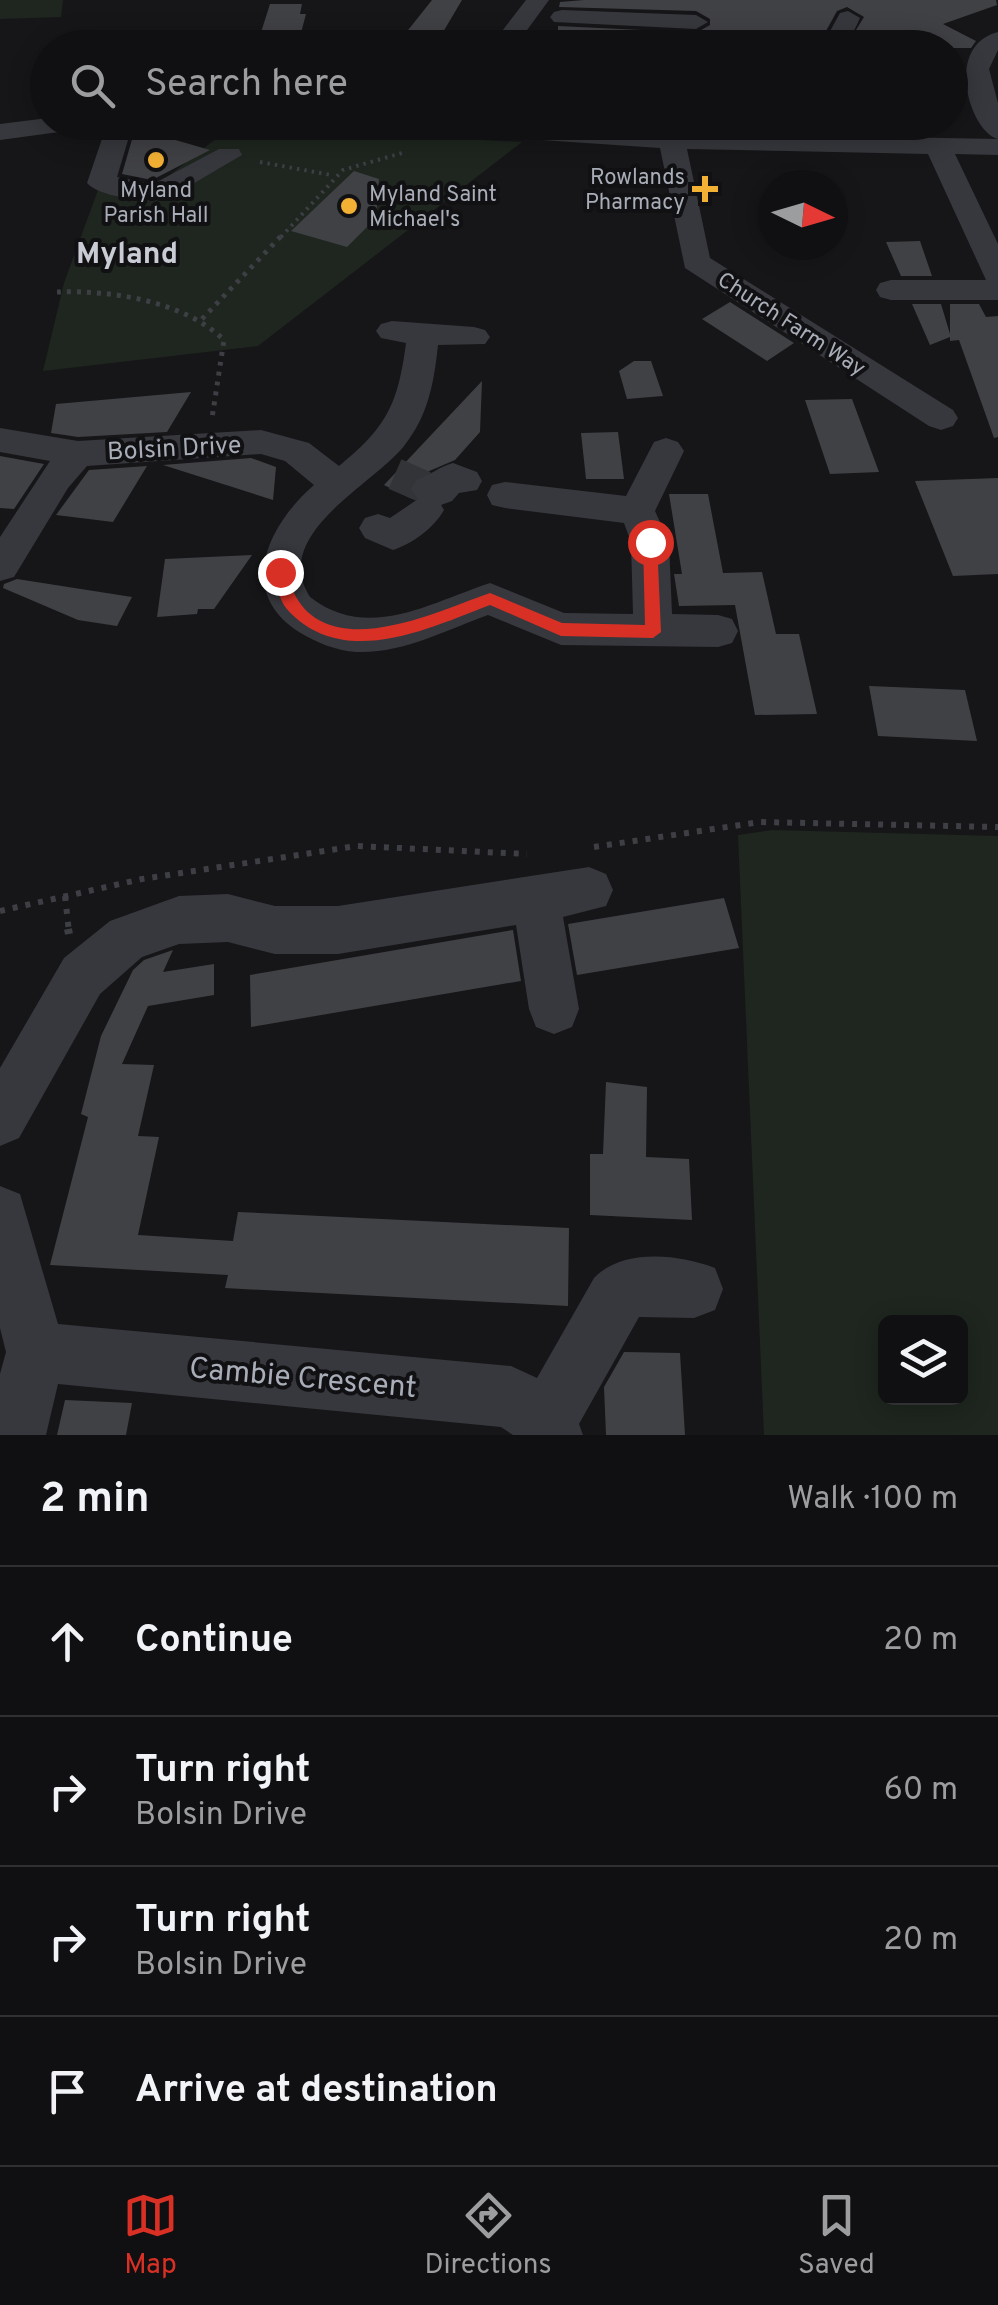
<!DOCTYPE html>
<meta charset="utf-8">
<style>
:root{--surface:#101012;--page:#19191b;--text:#f1f3f6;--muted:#9c9d9f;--line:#303032;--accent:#d93025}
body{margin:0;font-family:Overpass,sans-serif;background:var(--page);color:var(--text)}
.controls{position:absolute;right:30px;bottom:30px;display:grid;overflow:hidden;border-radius:15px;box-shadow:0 5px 25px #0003}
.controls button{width:90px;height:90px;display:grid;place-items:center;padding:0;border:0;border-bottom:2px solid var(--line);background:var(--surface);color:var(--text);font:50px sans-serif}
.compass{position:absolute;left:758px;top:170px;width:90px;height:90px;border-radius:50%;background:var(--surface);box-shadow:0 5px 25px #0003;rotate:95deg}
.stop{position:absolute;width:30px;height:30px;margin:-22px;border:8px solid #d93025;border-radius:50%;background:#fff}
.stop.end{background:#d93025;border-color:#fff;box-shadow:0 2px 10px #0008}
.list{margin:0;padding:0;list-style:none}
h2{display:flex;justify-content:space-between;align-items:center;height:130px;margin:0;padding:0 40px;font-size:42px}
h2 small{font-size:32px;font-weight:400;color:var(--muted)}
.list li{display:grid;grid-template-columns:65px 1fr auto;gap:30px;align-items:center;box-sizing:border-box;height:150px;padding:0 40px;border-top:2px solid var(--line)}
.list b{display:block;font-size:38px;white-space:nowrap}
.list p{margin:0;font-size:32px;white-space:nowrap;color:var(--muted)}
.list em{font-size:32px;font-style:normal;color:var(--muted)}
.icon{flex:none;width:55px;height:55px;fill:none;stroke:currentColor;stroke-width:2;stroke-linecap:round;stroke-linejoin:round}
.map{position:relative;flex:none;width:998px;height:1435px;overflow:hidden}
.search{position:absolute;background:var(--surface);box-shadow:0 5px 25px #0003;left:30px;right:30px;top:30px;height:110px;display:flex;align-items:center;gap:25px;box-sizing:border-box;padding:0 35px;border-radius:55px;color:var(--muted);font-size:38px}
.sheet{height:730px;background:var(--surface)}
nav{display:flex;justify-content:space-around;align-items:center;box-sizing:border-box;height:140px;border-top:2px solid var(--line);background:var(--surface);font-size:28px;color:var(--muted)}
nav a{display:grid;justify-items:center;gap:5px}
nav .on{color:var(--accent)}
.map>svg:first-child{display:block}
.green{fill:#1e261f;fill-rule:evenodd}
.building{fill:#404145}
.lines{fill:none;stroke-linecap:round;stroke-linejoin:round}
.minor-tunnel{stroke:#333438;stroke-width:32;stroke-dasharray:32 16;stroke-linecap:butt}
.path-far3{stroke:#3d3f44;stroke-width:4;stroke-dasharray:2.5 5;stroke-linecap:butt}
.path-far2{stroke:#3d3f44;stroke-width:5;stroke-dasharray:4 6;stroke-linecap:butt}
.path-far1{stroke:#3d3f44;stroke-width:6;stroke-dasharray:5 8;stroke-linecap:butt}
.path{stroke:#3d3f44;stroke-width:8;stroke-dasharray:6 10;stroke-linecap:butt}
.minor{fill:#37383d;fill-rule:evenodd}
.route{fill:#d93025}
.poi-dot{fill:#f2b134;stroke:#111113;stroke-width:4}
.labels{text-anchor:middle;stroke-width:8;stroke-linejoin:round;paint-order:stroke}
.far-poi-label{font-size:22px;fill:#a8adb8;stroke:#111113;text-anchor:end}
.far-street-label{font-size:22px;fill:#a8adb8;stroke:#111113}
.street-label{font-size:25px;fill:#a8adb8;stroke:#111113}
.far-district-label{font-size:30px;font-weight:bold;fill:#c9ccd4;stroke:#111113}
.near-street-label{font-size:30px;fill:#a8adb8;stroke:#111113}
</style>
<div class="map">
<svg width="998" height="1435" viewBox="0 0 998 1435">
<rect width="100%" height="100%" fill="#161618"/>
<path class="green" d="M0,0H63L61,17L0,19Z
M236,123L360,134L522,142L258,346L43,371L64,283L98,190L108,182L157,185Z
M772,830L998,836V1435H764L738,835ZM960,1322V1398H886V1322Z"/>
<path class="building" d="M432,0H462L436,44L401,39Z
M584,0H996L997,5L943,24L976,41L971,48H845L864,17L847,7L837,11L826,31L806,48H756L666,31L696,33L710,25V19L696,11L559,7L560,2Z
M270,4H302L300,14H306L297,48H256Z
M558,26L662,31L663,37L558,36Z
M141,130L210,150L152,180L122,174L133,136Z
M354,171L379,179L376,218L347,247L291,231Z
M920,241L932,276H901L886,242Z
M730,302L794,343L767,361L702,319Z
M912,304H941L950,334V304H979L986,317L998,316V437L994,438L959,340L950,341V337L930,345Z
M634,361H651L663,396L627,399L619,371Z
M482,381L480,432L455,460L413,478L408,487L412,499L384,485Z
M191,392L167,432L78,437L51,433L56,404Z
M852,399L879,472L830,474L805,400Z
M618,432L624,479H586L581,433Z
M0,456L44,464L14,509L0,508Z
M251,458L276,467L273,500L163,465Z
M147,466L113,522L56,515L89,470Z
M998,478V574L953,576L915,481Z
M669,494H708L723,573L762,572L776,634H799L817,714L755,715L735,605L679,606L674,574H682Z
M252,555L214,609H198L197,614L157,617L165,559Z
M17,579L132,597L117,626L78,620L3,588L4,584Z
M869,686L965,690L977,741L878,736Z
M724,898L739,948L577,975L568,924Z
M513,930L521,981L251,1027L250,975Z
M173,950L163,972L214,964V995L148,1006L122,1064L154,1065L138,1136L159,1137L138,1235L233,1241L238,1212L569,1228L568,1306L225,1288L228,1275L50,1265L88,1117L81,1114L101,1036L133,970L144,960Z
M606,1082L647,1087L646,1157L689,1159L692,1220L590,1215V1154H603Z
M624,1352L680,1353L685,1435H606L604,1387Z
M65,1400L132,1403L126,1435H57Z"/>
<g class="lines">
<path class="minor-tunnel" d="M395,474L429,489"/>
<path class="path-far3" d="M146,127L197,138
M260,162L331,175
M281,237L343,170L402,153"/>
<path class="path-far2" d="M57,292C111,290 184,301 224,340L212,418
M202,319L283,234"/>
<path class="path-far1" d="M594,847L760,822L998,827
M65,896L69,932
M0,911L142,879L357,846L527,854"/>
<path class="path" d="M68,929L69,934"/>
<path class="minor" d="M526,0H549L514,48H489Z
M562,10L696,15L708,22L696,29L554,22L550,17L554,12Z
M848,11L860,18C846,49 843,48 810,48L829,33L840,13Z
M998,32V50L989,69L998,103V139C970,132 943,46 998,32Z
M341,39L349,41L352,48H327Z
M48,118V122H87L74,130L0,140V124Z
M103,122H129L131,130L117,177L153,184L219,149H239L242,155L167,199C148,203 99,197 87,183L105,130Z
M378,122H515L672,133L998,139V155L955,154L998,244V300H891L880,297L876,290L880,283L891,280H986L928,154L687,149L710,258L953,410L958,418L953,426L941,430L929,426L685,268L660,148L391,130Z
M392,321L474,327L485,330L490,337L485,344L438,345C434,383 428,416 404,446C372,486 270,534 310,597C368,642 429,603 490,583L564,613L633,614L631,542L624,523L505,508L492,505L487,495L492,485L505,482L626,496L654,442L666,438L678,442L684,451L655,511L669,542L672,614L718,615L732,619L738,631L732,643L718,647L561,645L488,615C446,630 402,654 356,652C336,651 316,642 299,632C235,591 269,524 314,485L285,461L261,454L87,466L68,488L14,577L0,581V537L50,461L0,452V428L78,441L261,430L309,443L339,466C387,427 398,404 406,343L381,338L376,331L381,324Z
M453,463L477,472L482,481L477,490L459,493L452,501L441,505L444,510C434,528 412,544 393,550L365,538L359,528L365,518L378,514L390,518L418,499L411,489L416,480C431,475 438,467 453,463Z
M589,867L606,874L613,890L606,906L563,917L579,1009L572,1027L554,1034L536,1027L529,1009L516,925L338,954H275L228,942L179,944L142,957L100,994L19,1138L0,1146V1068L64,958L110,921L179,896L228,894L275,906H338Z
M0,1186L20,1194L58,1324L511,1366L537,1378L594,1278C622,1248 679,1254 715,1268L723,1289L715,1310L694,1318L639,1317L579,1424L583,1435H513L501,1427L58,1384L46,1435H0V1374L6,1352L0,1328Z"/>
</g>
<path class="route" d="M650,536L657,542L661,632L653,638L561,636L490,605C427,629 341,671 286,608C279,599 276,583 273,572L280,566L285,568C289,577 291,588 296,597C334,663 440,610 490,593L562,623L645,625L643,542Z"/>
<g class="poi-dot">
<circle cx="156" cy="160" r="10"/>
<path d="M700 174h10v10h10v10h-10v10h-10v-10h-10v-10h10z"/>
<circle cx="349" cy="206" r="10"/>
</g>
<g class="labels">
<g class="far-poi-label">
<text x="685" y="184">Rowlands<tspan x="685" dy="25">Pharmacy</tspan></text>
<text x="156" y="197" text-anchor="middle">Myland<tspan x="156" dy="25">Parish Hall</tspan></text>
<text x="369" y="201" text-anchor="start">Myland Saint<tspan x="369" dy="25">Michael's</tspan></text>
</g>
<g class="far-street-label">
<text transform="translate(792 323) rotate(33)" y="8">Church Farm Way</text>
</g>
<g class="street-label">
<text transform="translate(174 447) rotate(-3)" y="9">Bolsin Drive</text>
</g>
<g class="far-district-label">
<text x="127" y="263">Myland</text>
</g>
<g class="near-street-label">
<text transform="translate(303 1377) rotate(5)" y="10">Cambie Crescent</text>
</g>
</g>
</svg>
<div class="controls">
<button><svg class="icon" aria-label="layers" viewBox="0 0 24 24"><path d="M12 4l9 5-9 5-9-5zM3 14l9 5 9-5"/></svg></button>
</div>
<svg class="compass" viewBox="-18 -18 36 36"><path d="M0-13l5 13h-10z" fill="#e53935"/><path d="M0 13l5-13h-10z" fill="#9c9d9f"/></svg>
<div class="stop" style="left:650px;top:542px"></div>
<div class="stop end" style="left:280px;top:572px"></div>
<div class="search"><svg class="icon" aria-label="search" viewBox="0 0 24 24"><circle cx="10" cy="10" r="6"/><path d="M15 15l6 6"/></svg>Search here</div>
</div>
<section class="sheet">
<h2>2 min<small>Walk · 100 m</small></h2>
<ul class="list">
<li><svg class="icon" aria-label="ahead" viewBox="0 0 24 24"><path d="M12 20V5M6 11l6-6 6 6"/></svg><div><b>Continue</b></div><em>20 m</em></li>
<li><svg class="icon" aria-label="right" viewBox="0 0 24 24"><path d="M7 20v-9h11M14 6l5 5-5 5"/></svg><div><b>Turn right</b><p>Bolsin Drive</p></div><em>60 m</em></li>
<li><svg class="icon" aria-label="right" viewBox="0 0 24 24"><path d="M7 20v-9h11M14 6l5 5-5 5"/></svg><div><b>Turn right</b><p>Bolsin Drive</p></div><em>20 m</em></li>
<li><svg class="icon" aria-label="arrive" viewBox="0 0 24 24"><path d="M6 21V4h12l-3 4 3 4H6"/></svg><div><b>Arrive at destination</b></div></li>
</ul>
</section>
<nav>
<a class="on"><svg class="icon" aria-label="map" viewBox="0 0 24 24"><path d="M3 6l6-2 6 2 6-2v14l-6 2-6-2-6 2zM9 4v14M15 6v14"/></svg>Map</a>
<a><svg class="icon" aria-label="directions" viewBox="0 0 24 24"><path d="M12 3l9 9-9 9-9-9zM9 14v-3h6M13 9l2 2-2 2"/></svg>Directions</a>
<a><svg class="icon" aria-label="saved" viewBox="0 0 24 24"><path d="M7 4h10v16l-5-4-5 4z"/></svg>Saved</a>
</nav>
